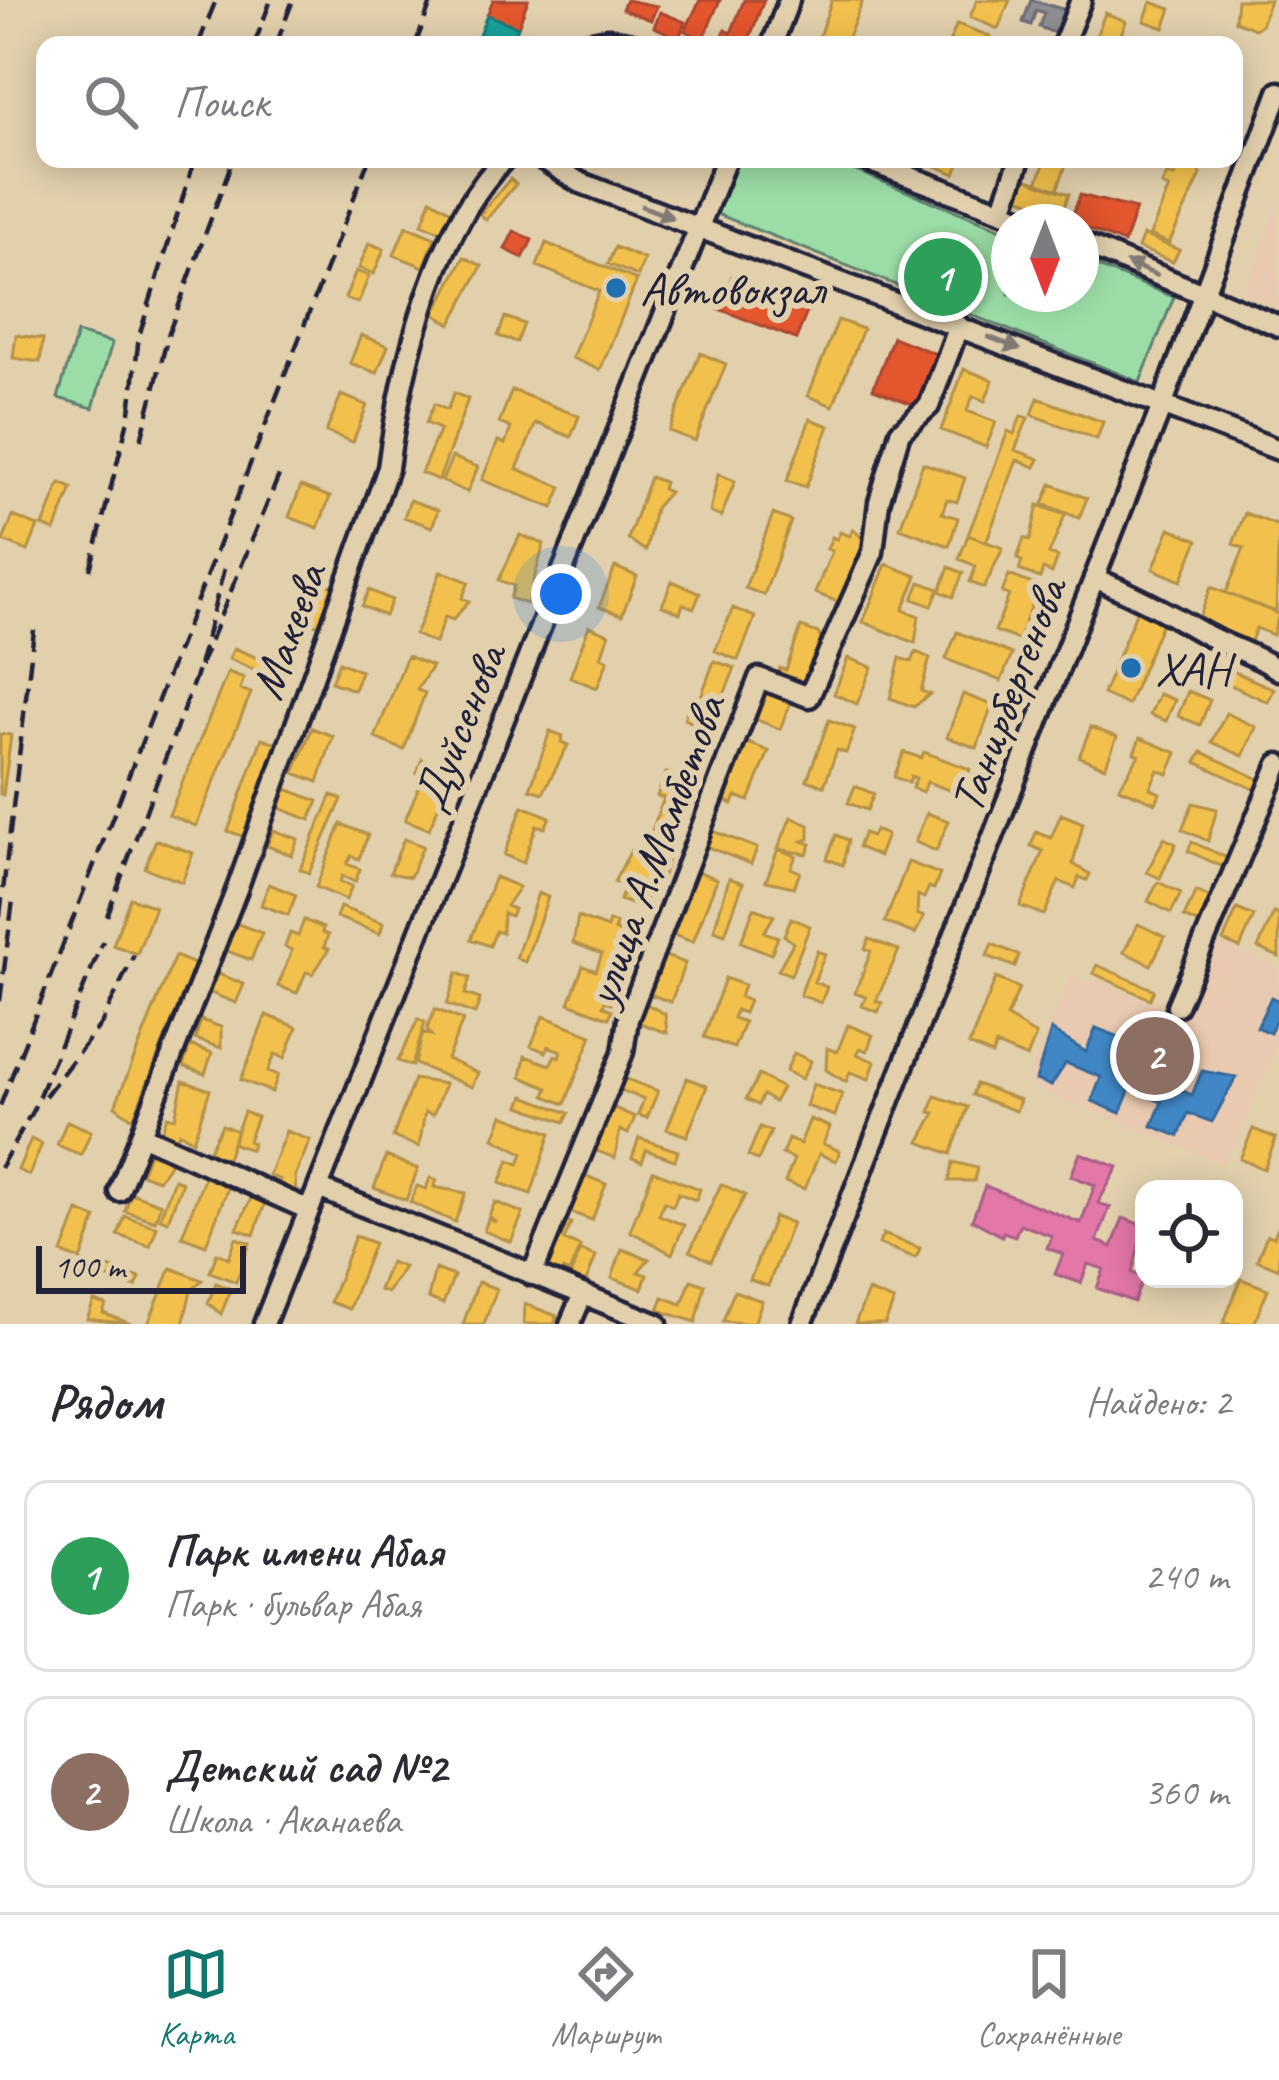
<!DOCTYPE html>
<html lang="ru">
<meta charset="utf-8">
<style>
:root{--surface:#fff;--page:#f2f2f3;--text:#2b2b33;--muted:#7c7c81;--line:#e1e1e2;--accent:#0f766e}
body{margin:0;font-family:Caveat,sans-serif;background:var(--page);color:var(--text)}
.controls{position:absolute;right:36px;bottom:36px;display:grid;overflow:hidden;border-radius:24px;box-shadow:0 6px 30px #0003}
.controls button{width:108px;height:108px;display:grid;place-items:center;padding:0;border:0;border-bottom:3px solid var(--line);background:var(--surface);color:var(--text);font:60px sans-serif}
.compass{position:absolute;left:991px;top:204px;width:108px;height:108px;border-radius:50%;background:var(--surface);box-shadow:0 6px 30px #0003;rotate:180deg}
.scale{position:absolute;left:36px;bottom:30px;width:210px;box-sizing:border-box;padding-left:12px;border:6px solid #22223b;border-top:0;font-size:33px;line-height:42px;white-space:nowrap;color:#22223b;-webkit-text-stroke:9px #e2d0ad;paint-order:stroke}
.you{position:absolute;left:561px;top:594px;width:42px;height:42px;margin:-30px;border:9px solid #fff;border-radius:50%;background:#1a73e8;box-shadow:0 0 0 18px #1a73e833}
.badge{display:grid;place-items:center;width:78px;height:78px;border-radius:50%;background:var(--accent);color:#fff;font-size:39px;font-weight:700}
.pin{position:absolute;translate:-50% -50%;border:6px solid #fff;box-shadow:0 3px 12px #0006}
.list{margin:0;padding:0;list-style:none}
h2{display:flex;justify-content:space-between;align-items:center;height:156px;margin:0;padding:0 48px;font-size:51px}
h2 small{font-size:39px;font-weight:400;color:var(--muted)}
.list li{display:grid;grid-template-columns:78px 1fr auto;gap:36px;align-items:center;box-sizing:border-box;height:192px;margin:0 24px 24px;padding:0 24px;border:3px solid var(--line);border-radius:24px}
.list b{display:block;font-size:45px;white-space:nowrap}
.list p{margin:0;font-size:39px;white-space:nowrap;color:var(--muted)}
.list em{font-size:39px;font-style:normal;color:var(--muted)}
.icon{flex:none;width:66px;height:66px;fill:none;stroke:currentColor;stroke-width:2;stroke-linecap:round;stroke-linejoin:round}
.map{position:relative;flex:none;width:1279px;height:1324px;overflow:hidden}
.search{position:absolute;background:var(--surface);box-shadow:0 6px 30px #0003;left:36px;right:36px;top:36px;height:132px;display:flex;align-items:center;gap:30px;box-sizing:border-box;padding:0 42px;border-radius:24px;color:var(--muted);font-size:45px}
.sheet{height:588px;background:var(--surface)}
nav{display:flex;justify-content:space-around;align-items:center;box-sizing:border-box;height:168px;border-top:3px solid var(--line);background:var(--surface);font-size:33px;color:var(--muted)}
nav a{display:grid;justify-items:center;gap:6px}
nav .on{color:var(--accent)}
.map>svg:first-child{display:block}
.built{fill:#e9cab0}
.green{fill:#9cdda7;stroke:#5f8071;stroke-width:3}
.homes{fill:#f2c14e;stroke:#b49148;stroke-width:3}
.shops{fill:#e4572e;stroke:#aa4732;stroke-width:3}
.schools{fill:#3f88c5;stroke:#36699c;stroke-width:3}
.health{fill:#e377a8;stroke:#a95e87;stroke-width:3}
.public{fill:#17a398;stroke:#1a7c7c;stroke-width:3}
.industry{fill:#8d8d92;stroke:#6d6d78;stroke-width:3}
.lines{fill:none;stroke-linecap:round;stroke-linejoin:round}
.minor-casing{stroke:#22223b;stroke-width:27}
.minor{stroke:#e2d0ad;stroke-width:18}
.rail{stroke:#22223b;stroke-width:4.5;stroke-dasharray:18 9;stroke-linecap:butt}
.oneway{fill:#827974}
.poi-dot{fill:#1f6fb2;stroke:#e2d0ad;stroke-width:4.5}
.labels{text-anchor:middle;stroke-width:12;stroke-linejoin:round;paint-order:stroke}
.poi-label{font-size:48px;fill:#22223b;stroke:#e2d0ad;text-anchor:start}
.street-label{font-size:48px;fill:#22223b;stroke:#e2d0ad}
</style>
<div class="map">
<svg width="1279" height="1324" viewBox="0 0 1279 1324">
<rect width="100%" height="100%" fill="#e2d0ad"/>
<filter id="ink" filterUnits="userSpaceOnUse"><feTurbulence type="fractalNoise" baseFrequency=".00833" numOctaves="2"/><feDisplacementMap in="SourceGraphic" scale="24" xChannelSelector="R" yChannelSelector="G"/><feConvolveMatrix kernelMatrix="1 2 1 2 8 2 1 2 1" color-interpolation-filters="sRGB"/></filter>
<g filter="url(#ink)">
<path class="built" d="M1279,198V308L1243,294Z
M1211,939L1279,967V1042L1236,1144L1222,1164L1031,1087L1030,1070L1071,975L1088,981L1091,976L1178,1015Z"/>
<path class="green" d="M739,159H826L1009,232V294H1081V260L1174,297L1140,382L717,214Z
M77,333L112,343L93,408L58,398Z"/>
<path class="homes" d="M832,0H863L847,40L816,45Z
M977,0H1010L998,29L970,17Z
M1237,0H1270L1261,25L1255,29L1235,21Z
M1151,2L1171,9L1164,28L1144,21Z
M1105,13L1126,21L1117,45H1093Z
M957,24L990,36L986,45H948Z
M920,159H961L955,174Z
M1046,159H1068L1057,190L1037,183Z
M1180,161L1199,169L1201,175L1169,243L1150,235L1169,188L1162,185L1167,174L1174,177Z
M1025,178L1069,194L1062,213L1018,197Z
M510,179L516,184L486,220L480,214Z
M431,199L451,211L443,232L422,224Z
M406,226L435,238L424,267L394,255Z
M1143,235L1179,250L1173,262L1138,248Z
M369,243L384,249L374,274L359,268Z
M546,243L637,280L600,370L572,358L599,291L537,266Z
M615,247L644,259L638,276L608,264Z
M464,257L482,266L451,324L434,314Z
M356,271L369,276L358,303L345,298Z
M505,317L524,324L517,342L498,336Z
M838,320L863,329L833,406L808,396Z
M16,335L43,339L40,362L13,358Z
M361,335L388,346L377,373L350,363Z
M700,353L726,364L695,441L669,431Z
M964,369L993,380L985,401L973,396L967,411L996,422L986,447L941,430Z
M512,390L579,416L571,437L536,423L517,469L562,487L553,508L482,480L498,441L505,444L511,428L499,423Z
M454,393L468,399L439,480L421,473L440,429L426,423L434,404L447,410Z
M341,395L367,405L353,442L326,432Z
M1038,398L1103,422L1097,439L1032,415Z
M1021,416L1028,418L1015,450L1039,459L1035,467L1017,460L986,542L968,535L1008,431L1014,434Z
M810,419L829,426L806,487L787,481Z
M452,457L478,467L467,492L442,481Z
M923,463L965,478L957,502L947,499L942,513L958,518L949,546L900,528Z
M718,474L735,481L721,517L710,512Z
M650,477L664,482L662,489L669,492L655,508L646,551L628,539Z
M60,483L72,488L55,531L43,526Z
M1051,484L1087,498L1079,518L1043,504Z
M301,486L330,497L318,528L289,517Z
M410,500L438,510L432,527L404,517Z
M1038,505L1065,515L1049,554L1058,557L1052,573L1043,569L1040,578L1019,570L1022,561L1017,559L1024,538L1030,540Z
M1245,513L1279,526L1276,612L1226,593L1244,548L1233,544Z
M773,514L791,521L764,595L745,588Z
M13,516L38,526L28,551L3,541Z
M1170,528L1198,540L1181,581L1153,569Z
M853,529L867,543L843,604L815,593L832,551L827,549L832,537L837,539L840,532L850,536Z
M520,535L544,544L527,604L510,598L514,586L499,580Z
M968,535L1003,548L984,588L970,582L976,566L959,559Z
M886,564L917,576L903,610L919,616L915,643L863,622Z
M615,567L637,576L622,615L599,607Z
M949,567L963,573L953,597L940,591Z
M441,571L469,582L462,598L469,601L453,620L445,617L435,643L415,635Z
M1009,575L1045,589L1039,604L1033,602L1018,640L995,631L1009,595L1002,593Z
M318,580L335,587L319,626L302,619Z
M672,581L700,593L694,608L683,604L680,613L662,606Z
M920,582L939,589L932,606L913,599Z
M1211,587L1279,614L1273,635L1256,628L1250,644L1197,624Z
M369,590L392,600L385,616L362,606Z
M733,608L755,617L738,660L715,651Z
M1137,610L1163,620L1128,705L1103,694Z
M589,626L609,634L601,657L608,660L597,688L570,677Z
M801,627L818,633L822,641L804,690L776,680L780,668L786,670Z
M957,632L1012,654L1001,681L946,659Z
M234,648L265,661L260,672L229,659Z
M916,652L930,658L921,691L930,694L914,707L890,698L900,658L912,662Z
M407,656L432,666L417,690L425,693L404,750L375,738Z
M848,658L872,667L857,704L834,694Z
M714,661L735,668L706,738L689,732L692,722L684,719L690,703L698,705Z
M339,662L361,671L354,690L331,682Z
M1228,669L1274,689L1268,702L1222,681Z
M228,672L244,678L240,689L251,693L196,826L169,815Z
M763,691L791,702L780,729L752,718Z
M1188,691L1210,700L1200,725L1178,716Z
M963,694L992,705L977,748L947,737Z
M1159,694L1175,700L1166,721L1150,715Z
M1226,713L1256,727L1243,756L1212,742Z
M829,720L855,729L846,753L837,750L824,786L807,780Z
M1091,727L1117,737L1105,767L1079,757Z
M312,728L333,736L318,782L294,773Z
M550,731L563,736L561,742L568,745L543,793L530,789Z
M0,734L11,735L3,795L0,794Z
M262,738L276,743L245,837L228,831Z
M1140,738L1177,753L1168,774L1158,770L1150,788L1160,793L1156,803L1119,788L1139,755L1134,753Z
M743,741L769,751L749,801L736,796L733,804L720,799Z
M904,752L921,758L924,752L970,769L960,794L927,782L923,792L912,788L916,778L911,776L909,783L894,777Z
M1202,752L1261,780L1256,790L1196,762Z
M422,759L451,777L429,829L405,820L424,775L417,773Z
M666,773L690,782L666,844L649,838L664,798L657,796Z
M855,786L874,794L867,810L848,803Z
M286,789L318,801L310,820L279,808Z
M332,795L342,799L309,873L300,869Z
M1193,803L1217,809L1208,841L1182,829Z
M523,806L550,817L545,828L537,825L523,863L504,855Z
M927,813L949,821L936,851L915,842Z
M1061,814L1083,823L1073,864L1090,874L1087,880L1079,877L1075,888L1059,881L1044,915L1020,906L1043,851L1031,846L1036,832L1051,838Z
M791,817L809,825V839L803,841L811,844L807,854L778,849Z
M341,824L368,835L359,859L351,856L347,864L360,869L355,882L342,876L340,882L352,886L346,900L316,887Z
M708,829L757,848L751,864L702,845Z
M273,830L298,839L292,855L267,846Z
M875,830L887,835L879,856L858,847L864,833L872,836Z
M836,835L848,840L843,865L827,859Z
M1164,838L1176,844L1160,878L1147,872Z
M404,839L423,846L410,877L390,873Z
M156,840L193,853L182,882L145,868Z
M1192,842L1234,861L1230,870L1188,851Z
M778,849L796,856L791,868L800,872L794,887L766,881Z
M631,850L667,862L662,878L654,875L642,908L620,900L625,886L614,882Z
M908,862L940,874L934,889L929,887L924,898L918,895L917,914L924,917L915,934L885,922Z
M689,868L717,879L693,942L665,932Z
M495,877L519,887L506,906L514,909L511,916L503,913L502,933L496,931L490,946L471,939Z
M729,878L743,883L725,934L714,930Z
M1158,882L1181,893L1171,913L1148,901Z
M269,884L296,895L288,915L261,905Z
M1196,891L1213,899L1202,925L1184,917Z
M538,893L548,897L525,962L516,958Z
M130,898L155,907L137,954L113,945Z
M340,907L383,923L380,934L336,917Z
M754,908L774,916L764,932L778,937L771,954L741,942Z
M1237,909L1254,916L1240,948L1223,941Z
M1274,913L1279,915V957L1258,948Z
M578,917L607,928L609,921L617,924L614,930L630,936L609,984L611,1003L605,1001L603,1006L612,1010L609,1018L569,1003L583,966L596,971L602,954L573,943Z
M791,918L810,926L791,975L778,970L793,943L784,935Z
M304,920L323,928L322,933L328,935L324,947L329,949L313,974L306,972L297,993L278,986L292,950L285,947L290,933L298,936Z
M233,922L262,933L251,960L222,949Z
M1138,924L1165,937L1151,965L1124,952Z
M869,939L899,950L876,1001L882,1003L878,1012L862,1006L866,997L855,993L871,951L865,949Z
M992,944L1019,955L1015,967L987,956Z
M817,951L825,954L814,982L827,987L821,1003L800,995Z
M660,954L685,963L671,1002L646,993Z
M175,956L195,964L133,1119L115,1106Z
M1097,965L1154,990L1150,999L1093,973Z
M216,973L244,984L236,1003L208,992Z
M457,973L470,978L465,994L480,999L475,1014L447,1004Z
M725,978L744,985L740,997L749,1001L744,1013L736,1010L733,1018L744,1022L734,1048L704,1037Z
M996,978L1019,988L1007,1017L1036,1035L1027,1058L996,1045L992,1055L969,1045Z
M641,1001L665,1014L667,1033L634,1021Z
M435,1009L463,1020L447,1059L478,1073L472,1087L415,1064L423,1032L431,1035L427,1029Z
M266,1015L297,1027L285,1058L275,1054L268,1071L278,1075L272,1092L241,1080Z
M543,1016L592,1035L565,1104L545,1096L548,1088L521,1077L525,1056L550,1065L555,1055L559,1057L561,1051L548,1046L546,1052L531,1046Z
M418,1019L425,1022L412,1066L398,1061Z
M201,1020L221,1027V1048L195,1039Z
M848,1025L873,1035L867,1051L860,1048L857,1054L875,1062L869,1079L850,1072L846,1082L826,1070L827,1048L837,1052Z
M190,1045L212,1053L205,1074L183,1066Z
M794,1053L811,1061L802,1079L786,1071Z
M759,1075L782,1088L774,1102L763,1095L758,1105L746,1099Z
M624,1078L658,1091L647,1118L638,1115L644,1099L620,1090Z
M687,1078L707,1086L687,1136L667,1129Z
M414,1079L445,1084L433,1115L425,1112L419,1147L393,1137Z
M183,1081L210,1090L193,1141L179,1132L177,1138L161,1133L167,1116L175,1118Z
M813,1084L842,1094L835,1116L806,1106Z
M976,1084L1020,1100L1016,1111L972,1095Z
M524,1096L569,1113L565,1122L520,1106Z
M935,1096L968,1107L951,1154L919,1142L935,1113L930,1112Z
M612,1107L635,1117L628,1134L620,1130L615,1158L594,1150Z
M244,1112L257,1117L248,1141L253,1143L251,1150L232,1143Z
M503,1115L551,1133L531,1194L500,1183L509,1160L519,1164L523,1153L494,1138Z
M810,1119L830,1127L823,1144L840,1151L836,1161L819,1154L805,1189L785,1182L794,1159L782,1154L788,1139L800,1144Z
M67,1121L91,1131L81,1155L57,1145Z
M222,1125L237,1131L226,1161L207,1154Z
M760,1127L771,1131L758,1160L748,1156Z
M1253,1129L1276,1138L1264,1169L1240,1159Z
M286,1131L310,1140L295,1176L296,1196L277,1188L280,1180L269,1175Z
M639,1138L678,1151L675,1160L646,1150L642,1162L632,1158Z
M31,1139L42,1144L29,1175L18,1170Z
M149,1153L171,1161L158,1180L141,1174Z
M386,1156L418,1169L406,1200L374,1188Z
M953,1162L977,1168L974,1181H949Z
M653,1171L700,1189L696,1200L678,1193L673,1206L664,1202L659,1215L684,1225L672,1254L630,1231Z
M206,1173L230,1182L206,1245L182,1236Z
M584,1175L606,1184L592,1220L570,1212Z
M430,1178L437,1180L434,1187L466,1193L455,1222L410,1202L417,1186L426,1189Z
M174,1179L182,1182L168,1221L160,1218Z
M721,1184L745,1195L711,1261L690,1251Z
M131,1193L161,1204L155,1221L125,1211Z
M252,1196L266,1200L254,1235L237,1229Z
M495,1202L523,1213L511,1242L484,1231L488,1219L496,1222L489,1216Z
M78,1211L96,1218L81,1260L62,1253Z
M125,1216L157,1227L150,1246L118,1235Z
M774,1217L792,1223L768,1286L750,1280Z
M561,1219L571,1223L564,1240L580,1246L569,1273L563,1270L561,1276L544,1263Z
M1277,1229L1279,1230V1269L1257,1260L1267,1235L1274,1237Z
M883,1234L920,1248L916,1258L879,1244Z
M355,1236L374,1243L349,1309L330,1302Z
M236,1238L250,1243L236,1282L210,1272L217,1253L229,1258Z
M622,1249L649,1259L638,1272L647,1275L642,1289L612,1278Z
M580,1250L596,1256L586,1282L570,1276Z
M390,1262L404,1267L387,1293L379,1290Z
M102,1265L140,1278L136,1287L99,1275Z
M171,1268L202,1280L191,1291L183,1324H148Z
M435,1269L454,1276L443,1304L428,1298Z
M1241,1279L1268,1289L1254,1324H1223Z
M691,1280L705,1285L696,1322L658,1310L663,1297L682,1304Z
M478,1282L497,1289L484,1324H463Z
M216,1283L231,1289L221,1314L208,1303Z
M734,1291L762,1301L754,1324L723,1321Z
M868,1291L894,1301L885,1324H855Z
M94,1301L106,1305L103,1313L131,1324L87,1319Z
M525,1304L557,1316L554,1324H524Z"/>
<path class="shops" d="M493,0H528L518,27L487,15Z
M626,0L657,6L651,20L622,9Z
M700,0H720L703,39L685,31Z
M744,0H764L747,45L720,44L725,30L731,33Z
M660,12L685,22L679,38L654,27Z
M1080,195L1136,209L1124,243L1070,222Z
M514,231L532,240L523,258L505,249Z
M732,277L809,307L796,339L719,309Z
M893,337L939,355L920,407L873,389Z"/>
<path class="schools" d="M1271,997L1279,1001V1013L1270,1033L1257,1027Z
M1096,1028L1125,1039L1115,1063L1137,1072L1149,1043L1186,1051L1166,1084L1192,1095L1202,1071L1236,1077L1212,1122L1188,1113L1179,1136L1152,1126L1162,1102L1130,1089L1120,1113L1092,1101L1101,1077L1066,1063L1051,1086L1036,1080L1051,1030L1086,1052Z"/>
<path class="health" d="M1080,1153L1118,1167L1098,1203L1110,1207L1097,1241L1112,1247L1123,1218L1144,1226L1132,1273L1143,1277L1134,1302L1097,1288L1104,1269L1088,1264L1081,1283L1055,1274L1063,1254L1047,1248L1052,1236L1020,1224L1015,1236L1003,1232L1002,1236L972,1220L985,1186L1081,1223L1095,1185L1071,1176Z"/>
<path class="public" d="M487,15L518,27L511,45H475Z"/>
<path class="industry" d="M1031,0L1066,10L1057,34L1039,27L1044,13L1036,10L1031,25L1023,22Z"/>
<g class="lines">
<g class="minor-casing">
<path id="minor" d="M576,45L608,39L636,45
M772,45L789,0
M1063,45L1081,0
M543,159L579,182L1279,450
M863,159L1030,222
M1002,210L1020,159
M1081,243L1279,326
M1094,578C1133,594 1167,612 1203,633C1228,647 1255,654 1279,670
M1177,1006L1279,764
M141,1135L237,889L388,468C401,370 433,232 504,159
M318,1188L657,1324
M119,1191L141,1135L309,1210
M532,1275L623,1052L628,1019L759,678L809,697L873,552L879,502L900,432L929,406L959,326
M264,1324L726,159
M570,1324L582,1296
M802,1324L1163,403L1279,92"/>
</g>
<use href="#minor" class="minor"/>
<path class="rail" d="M198,45L216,0
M254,45L271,0
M276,45L293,0
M415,45L432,0
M141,440L169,332L233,159
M224,569L198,670L282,468
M90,570L130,412L139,336L195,159
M0,916L35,622
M107,916L198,670
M0,1001L13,900
M45,1096L101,1024L134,955
M0,1106L369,159
M0,1168L33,1110L103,941"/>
</g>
<defs><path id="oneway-solid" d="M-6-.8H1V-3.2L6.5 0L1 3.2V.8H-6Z" transform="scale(3)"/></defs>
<g class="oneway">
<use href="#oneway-solid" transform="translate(657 212) rotate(21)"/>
<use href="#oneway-solid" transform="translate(1142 269) rotate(-157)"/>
<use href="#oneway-solid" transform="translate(1004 343) rotate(21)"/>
</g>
</g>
<g class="poi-dot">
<circle cx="616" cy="288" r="12"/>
<circle cx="1131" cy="668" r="12"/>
</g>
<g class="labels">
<g class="poi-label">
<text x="640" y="305">Автовокзал</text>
<text x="1155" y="685">ХАН</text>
</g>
<g class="street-label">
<text transform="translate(287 631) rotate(-70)" y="17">Макеева</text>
<text transform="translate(1007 695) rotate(-69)" y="17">Танирбергенова</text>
<text transform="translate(458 727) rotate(-68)" y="17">Дуйсенова</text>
<text transform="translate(654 850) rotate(-70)" y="17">улица А.Мамбетова</text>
</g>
</g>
</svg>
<div class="controls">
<button><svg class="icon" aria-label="locate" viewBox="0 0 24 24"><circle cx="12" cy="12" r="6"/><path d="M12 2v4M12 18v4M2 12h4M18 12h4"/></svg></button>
</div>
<svg class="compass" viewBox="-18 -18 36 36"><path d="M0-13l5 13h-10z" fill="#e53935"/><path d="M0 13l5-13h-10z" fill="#7c7c81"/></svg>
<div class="scale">100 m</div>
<div class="you"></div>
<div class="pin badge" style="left:943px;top:277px;background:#2e9e5b">1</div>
<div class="pin badge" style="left:1155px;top:1056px;background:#8d6e63">2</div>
<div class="search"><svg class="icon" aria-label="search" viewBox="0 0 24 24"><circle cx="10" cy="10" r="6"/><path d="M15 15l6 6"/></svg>Поиск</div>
</div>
<section class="sheet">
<h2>Рядом<small>Найдено: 2</small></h2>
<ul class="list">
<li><span class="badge" style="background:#2e9e5b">1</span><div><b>Парк имени Абая</b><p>Парк · бульвар Абая</p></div><em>240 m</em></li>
<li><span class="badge" style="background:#8d6e63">2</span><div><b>Детский сад №2</b><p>Школа · Аканаева</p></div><em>360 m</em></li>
</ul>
</section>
<nav>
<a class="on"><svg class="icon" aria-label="map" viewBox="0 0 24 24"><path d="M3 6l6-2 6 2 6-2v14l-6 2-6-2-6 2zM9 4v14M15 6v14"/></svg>Карта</a>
<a><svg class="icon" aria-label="directions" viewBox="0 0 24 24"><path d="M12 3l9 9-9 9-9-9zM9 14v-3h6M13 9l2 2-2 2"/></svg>Маршрут</a>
<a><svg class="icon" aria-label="saved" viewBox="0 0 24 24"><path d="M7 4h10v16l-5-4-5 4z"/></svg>Сохранённые</a>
</nav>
